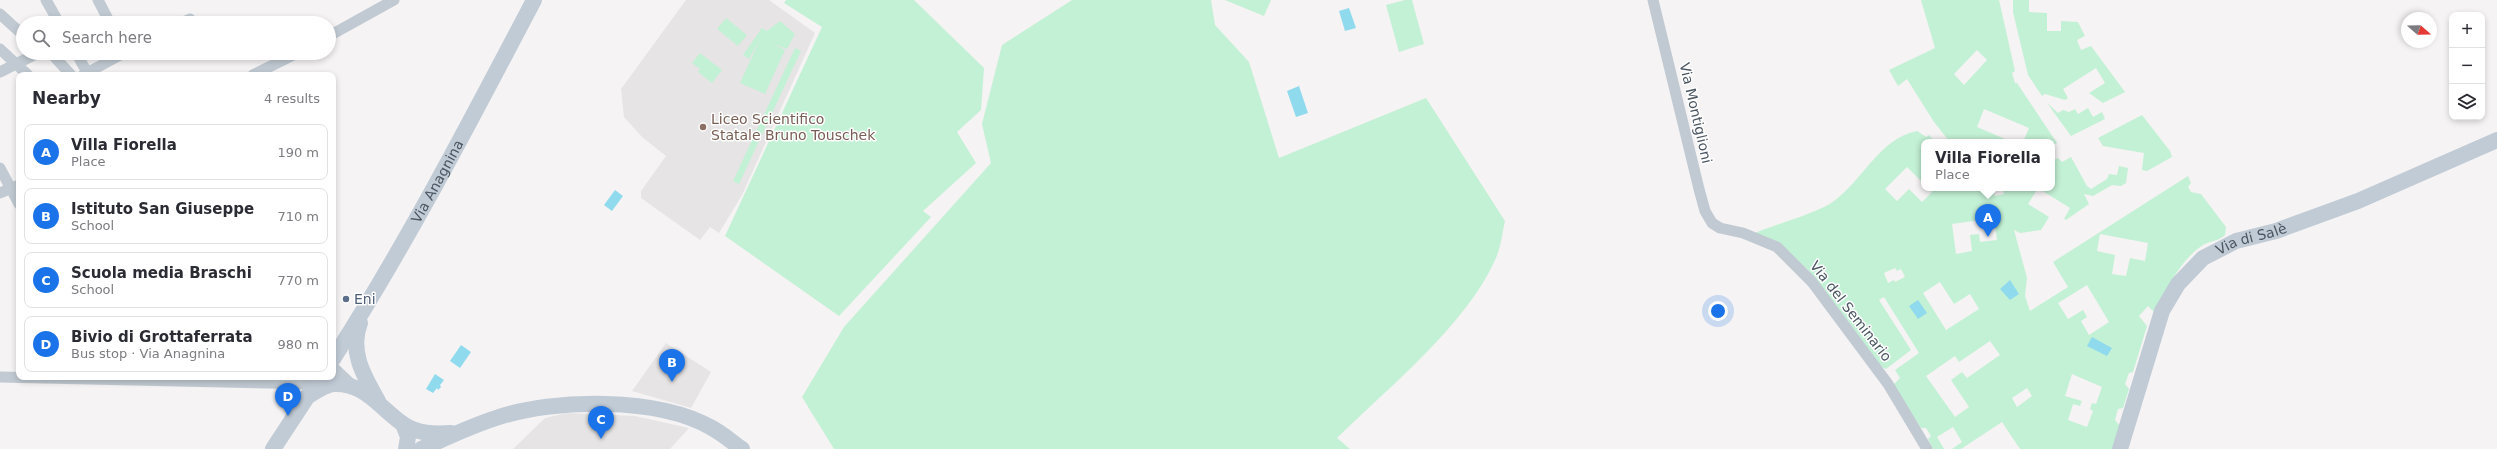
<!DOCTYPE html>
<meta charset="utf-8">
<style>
:root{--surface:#fff;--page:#f2f2f3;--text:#2b2b33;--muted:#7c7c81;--line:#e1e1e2;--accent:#1a73e8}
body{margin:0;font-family:"DejaVu Sans",sans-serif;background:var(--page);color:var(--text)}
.controls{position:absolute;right:12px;top:12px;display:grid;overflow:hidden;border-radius:8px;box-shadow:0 2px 6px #0003}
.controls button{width:36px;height:36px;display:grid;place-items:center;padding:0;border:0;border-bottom:1px solid var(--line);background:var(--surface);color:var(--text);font:20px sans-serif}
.compass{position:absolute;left:2401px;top:12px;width:36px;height:36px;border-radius:50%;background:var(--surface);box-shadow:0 2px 6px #0003;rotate:110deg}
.you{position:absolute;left:1718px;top:311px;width:14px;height:14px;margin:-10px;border:3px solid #fff;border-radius:50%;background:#1a73e8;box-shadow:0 0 0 6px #1a73e833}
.badge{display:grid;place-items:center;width:26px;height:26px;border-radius:50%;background:var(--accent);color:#fff;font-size:13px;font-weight:700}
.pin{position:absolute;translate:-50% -33px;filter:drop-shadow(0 1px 2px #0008)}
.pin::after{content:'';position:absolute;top:21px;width:14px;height:12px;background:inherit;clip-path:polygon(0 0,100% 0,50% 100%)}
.popup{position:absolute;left:1921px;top:139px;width:134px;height:52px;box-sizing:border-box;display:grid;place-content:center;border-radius:8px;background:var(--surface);filter:drop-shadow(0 1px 3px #0005);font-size:13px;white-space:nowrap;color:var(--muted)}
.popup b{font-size:15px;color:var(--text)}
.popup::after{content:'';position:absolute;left:50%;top:100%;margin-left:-8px;border:8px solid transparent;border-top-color:var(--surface)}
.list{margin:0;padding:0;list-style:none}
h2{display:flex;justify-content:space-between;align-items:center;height:52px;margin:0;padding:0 16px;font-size:17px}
h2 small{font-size:13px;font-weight:400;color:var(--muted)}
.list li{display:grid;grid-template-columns:26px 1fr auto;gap:12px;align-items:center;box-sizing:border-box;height:56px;margin:0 8px 8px;padding:0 8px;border:1px solid var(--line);border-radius:8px}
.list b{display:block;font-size:15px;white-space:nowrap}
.list p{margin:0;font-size:13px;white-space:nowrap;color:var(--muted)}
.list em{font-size:13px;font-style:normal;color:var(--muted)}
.icon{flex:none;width:22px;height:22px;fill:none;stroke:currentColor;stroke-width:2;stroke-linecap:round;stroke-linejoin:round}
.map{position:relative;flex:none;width:2497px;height:449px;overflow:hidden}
.search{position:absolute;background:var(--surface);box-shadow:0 2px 6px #0003;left:16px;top:16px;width:320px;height:44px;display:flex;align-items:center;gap:10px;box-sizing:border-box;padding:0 14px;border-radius:22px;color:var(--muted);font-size:15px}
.panel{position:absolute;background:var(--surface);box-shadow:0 2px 6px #0003;left:16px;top:72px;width:320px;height:308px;border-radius:8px}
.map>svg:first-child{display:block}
.education{fill:#e6e4e5}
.green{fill:#c3f1d5;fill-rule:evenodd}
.water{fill:#90daee}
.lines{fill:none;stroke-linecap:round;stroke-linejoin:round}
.street{stroke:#c1cad2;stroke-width:11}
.secondary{stroke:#c1cbd6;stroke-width:16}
.education-dot{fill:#8d6e63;stroke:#fff;stroke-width:1.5}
.service-dot{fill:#5c6f8a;stroke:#fff;stroke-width:1.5}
.labels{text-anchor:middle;stroke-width:3;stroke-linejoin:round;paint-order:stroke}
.street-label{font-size:14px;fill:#4a5661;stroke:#fff}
.education-label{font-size:14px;fill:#785e54;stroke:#fff;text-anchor:start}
.service-label{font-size:14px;fill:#4e5e75;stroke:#fff;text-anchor:start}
</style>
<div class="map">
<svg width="2497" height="449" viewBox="0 0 2497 449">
<rect width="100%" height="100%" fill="#f5f3f3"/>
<path class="education" d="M686,0H769L815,33L742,195L719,233L710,227L700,240L641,198V191L666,156L642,137L624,117L621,89Z
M666,343L711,372L691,408L632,391Z
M567,413L635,416L689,428L670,449H513L545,418Z"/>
<path class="green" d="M786,0H914L984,68L981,110L957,132L976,163L923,211L931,217L839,316L725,236L822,27L784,3Z
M1072,0H1211L1215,25L1249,62L1279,158L1426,98L1505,221C1502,234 1501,248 1495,260C1466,325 1389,387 1337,438L1350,449H834L802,397L844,327L991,163L982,124L1002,45Z
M1225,0H1271L1264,16Z
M1405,0H1412L1424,44L1399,52L1386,5Z
M1921,0H1999L2015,71L2012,73L2015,83H2017L2057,143L2052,146V142H2023L2029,128L1984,109L1977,127L2012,142H1950L1934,122L1907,79L1898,86L1889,70L1935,48ZM1977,50L1987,60L1964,85L1954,74Z
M2013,0H2029V12L2047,13V31H2061V21L2078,22L2085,36L2077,40L2081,50L2091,46L2125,92L2103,103L2089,93L2105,83L2096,68L2063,89L2068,98L2065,100L2045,94L2042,96L2028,75L2013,12Z
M726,18L747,35L738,46L717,29Z
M780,21L795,34L787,49L773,44L785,50L765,94L740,83L760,39L749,59L743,55L762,28L767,31Z
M795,48L801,51L739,184L733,181Z
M700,53L722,70L712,83L698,72L700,69L692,63Z
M2047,103L2058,113L2063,110L2069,112L2075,109L2078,114L2088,108L2093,117L2102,112L2105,119L2071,136Z
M2142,115L2170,151L2172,157L2147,171L2142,170L2144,153L2103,146L2098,138Z
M1917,131L1926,137L1929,135L1935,142H1924V184L1907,167L1885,189L1897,201L1909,189L1922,202L1932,192L1928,188L1993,189L1995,196L2004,194L2003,191L2010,188H2052V161L2058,158L2062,162L2071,157L2087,186L2091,189L2107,179L2109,174L2117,175L2119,166L2128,168L2126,183L2121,186L2112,185L2093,196L2084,194L2089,204L2066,220L2064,219L2070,208L2038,188L2028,204L2049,217L2041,230L2020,233L2014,230L2027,278L2025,296L2030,311L2068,287L2053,262L2188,176L2191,183L2188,187L2191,192L2201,194L2226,227L2225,235C2219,241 2210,241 2203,245C2180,260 2167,289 2154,312L2148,306L2139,316L2147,326L2133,372L2129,373L2125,384L2129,389L2123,408L2118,409L2115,420L2120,426L2112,449H2020L2002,422L1961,449H1952L1962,442L1953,427L1937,437L1944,449H1933L1928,439L1931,436L1926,428H1921L1893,385L1900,378L1895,370L1919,353L1884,297L1879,300L1911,350L1886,369L1881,367L1809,271L1780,244L1755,233C1776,224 1818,213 1834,201C1863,180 1880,138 1917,131ZM1994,218L1997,240L1980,242L1979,234L1970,235L1972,251L1956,254L1952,224ZM2100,234L2148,243L2145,261L2130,258L2126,276L2112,274L2115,255L2097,251ZM1895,268L1897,271L1901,269L1905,277L1895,282L1894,280L1888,283L1884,273ZM1940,282L1954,304L1970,294L1979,309L1946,330L1923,293ZM2087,285L2109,322L2089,335L2081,321L2087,317L2083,310L2068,319L2058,303ZM1990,341L2000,355L1967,378L1962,372L1951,380L1969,407L1955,417L1926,376L1955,356L1959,362ZM2072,374L2102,387L2096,404L2092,403L2090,409L2093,411L2087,427L2068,420L2073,404L2080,406L2082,401L2065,396ZM2027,388L2032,396L2017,407L2012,398Z"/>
<path class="water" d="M1349,8L1356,28L1345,31L1339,11Z
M1299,86L1308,113L1296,117L1287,91Z
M615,190L623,196L612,211L604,205Z
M2010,280L2019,294L2010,300L2000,289Z
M1918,300L1927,313L1918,319L1909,306Z
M2092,337L2112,348L2107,356L2087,346Z
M461,345L471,352L460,368L450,361Z
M435,374L444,380L440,385L441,387L438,390L437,388L433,393L426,389Z"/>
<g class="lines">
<path class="street" d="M46,0L59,23
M98,0L110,23
M1653,0L1699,189L1705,211L1712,223L1720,228L1743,233L1777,247L1812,282L1888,384L1927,449
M0,14L23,35
M181,23L190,19
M329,36L394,0
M0,49L28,75
M51,53L71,75
M76,53L87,72
M0,72L38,53
M83,75L124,53
M253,75L297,53
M0,168L19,204
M0,193L19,185
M333,367L353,386
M0,377L316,384"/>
<g class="secondary">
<path d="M360,323C349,352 364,376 378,401"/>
<path id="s1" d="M333,359C407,243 470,122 534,0"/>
<path d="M308,396C315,392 325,385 333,384C364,382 380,408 403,424C418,434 434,434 451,433"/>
<path d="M403,424L408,437L406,449"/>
<path d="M273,449L313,388"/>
<path d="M421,449C446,438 471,426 496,418C555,398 658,397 712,428C723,434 732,442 742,449"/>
<path id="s2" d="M2120,449L2162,311L2178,284L2203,258L2236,241L2276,231L2358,201L2497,140"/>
</g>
</g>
<circle class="education-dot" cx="703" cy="127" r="4"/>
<circle class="service-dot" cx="346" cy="299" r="4"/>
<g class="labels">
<g class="street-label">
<text transform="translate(1696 113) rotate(77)" y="5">Via Montiglioni</text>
<text dy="5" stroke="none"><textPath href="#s1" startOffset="206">Via Anagnina</textPath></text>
<text dy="5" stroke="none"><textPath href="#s2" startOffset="264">Via di Salè</textPath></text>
<text transform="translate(1851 311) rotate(52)" y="5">Via del Seminario</text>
</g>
<g class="education-label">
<text x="711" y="124">Liceo Scientifico<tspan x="711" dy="16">Statale Bruno Touschek</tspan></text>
</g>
<g class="service-label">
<text x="354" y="304">Eni</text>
</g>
</g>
</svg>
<div class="controls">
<button>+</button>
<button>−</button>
<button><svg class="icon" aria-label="layers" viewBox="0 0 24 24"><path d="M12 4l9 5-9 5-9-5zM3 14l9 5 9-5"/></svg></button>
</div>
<svg class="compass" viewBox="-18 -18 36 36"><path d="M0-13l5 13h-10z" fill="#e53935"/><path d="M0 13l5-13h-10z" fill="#7c7c81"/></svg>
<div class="you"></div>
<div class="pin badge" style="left:1988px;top:237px">A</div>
<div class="popup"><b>Villa Fiorella</b>Place</div>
<div class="pin badge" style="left:672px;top:382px">B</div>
<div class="pin badge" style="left:601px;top:439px">C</div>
<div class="pin badge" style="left:288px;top:416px">D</div>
<div class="search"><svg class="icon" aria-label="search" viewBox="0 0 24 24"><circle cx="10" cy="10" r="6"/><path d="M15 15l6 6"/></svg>Search here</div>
<section class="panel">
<h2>Nearby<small>4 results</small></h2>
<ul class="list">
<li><span class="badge">A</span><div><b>Villa Fiorella</b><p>Place</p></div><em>190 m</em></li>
<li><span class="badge">B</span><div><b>Istituto San Giuseppe</b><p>School</p></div><em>710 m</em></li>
<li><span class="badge">C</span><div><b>Scuola media Braschi</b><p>School</p></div><em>770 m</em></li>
<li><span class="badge">D</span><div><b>Bivio di Grottaferrata</b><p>Bus stop · Via Anagnina</p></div><em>980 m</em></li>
</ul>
</section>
</div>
